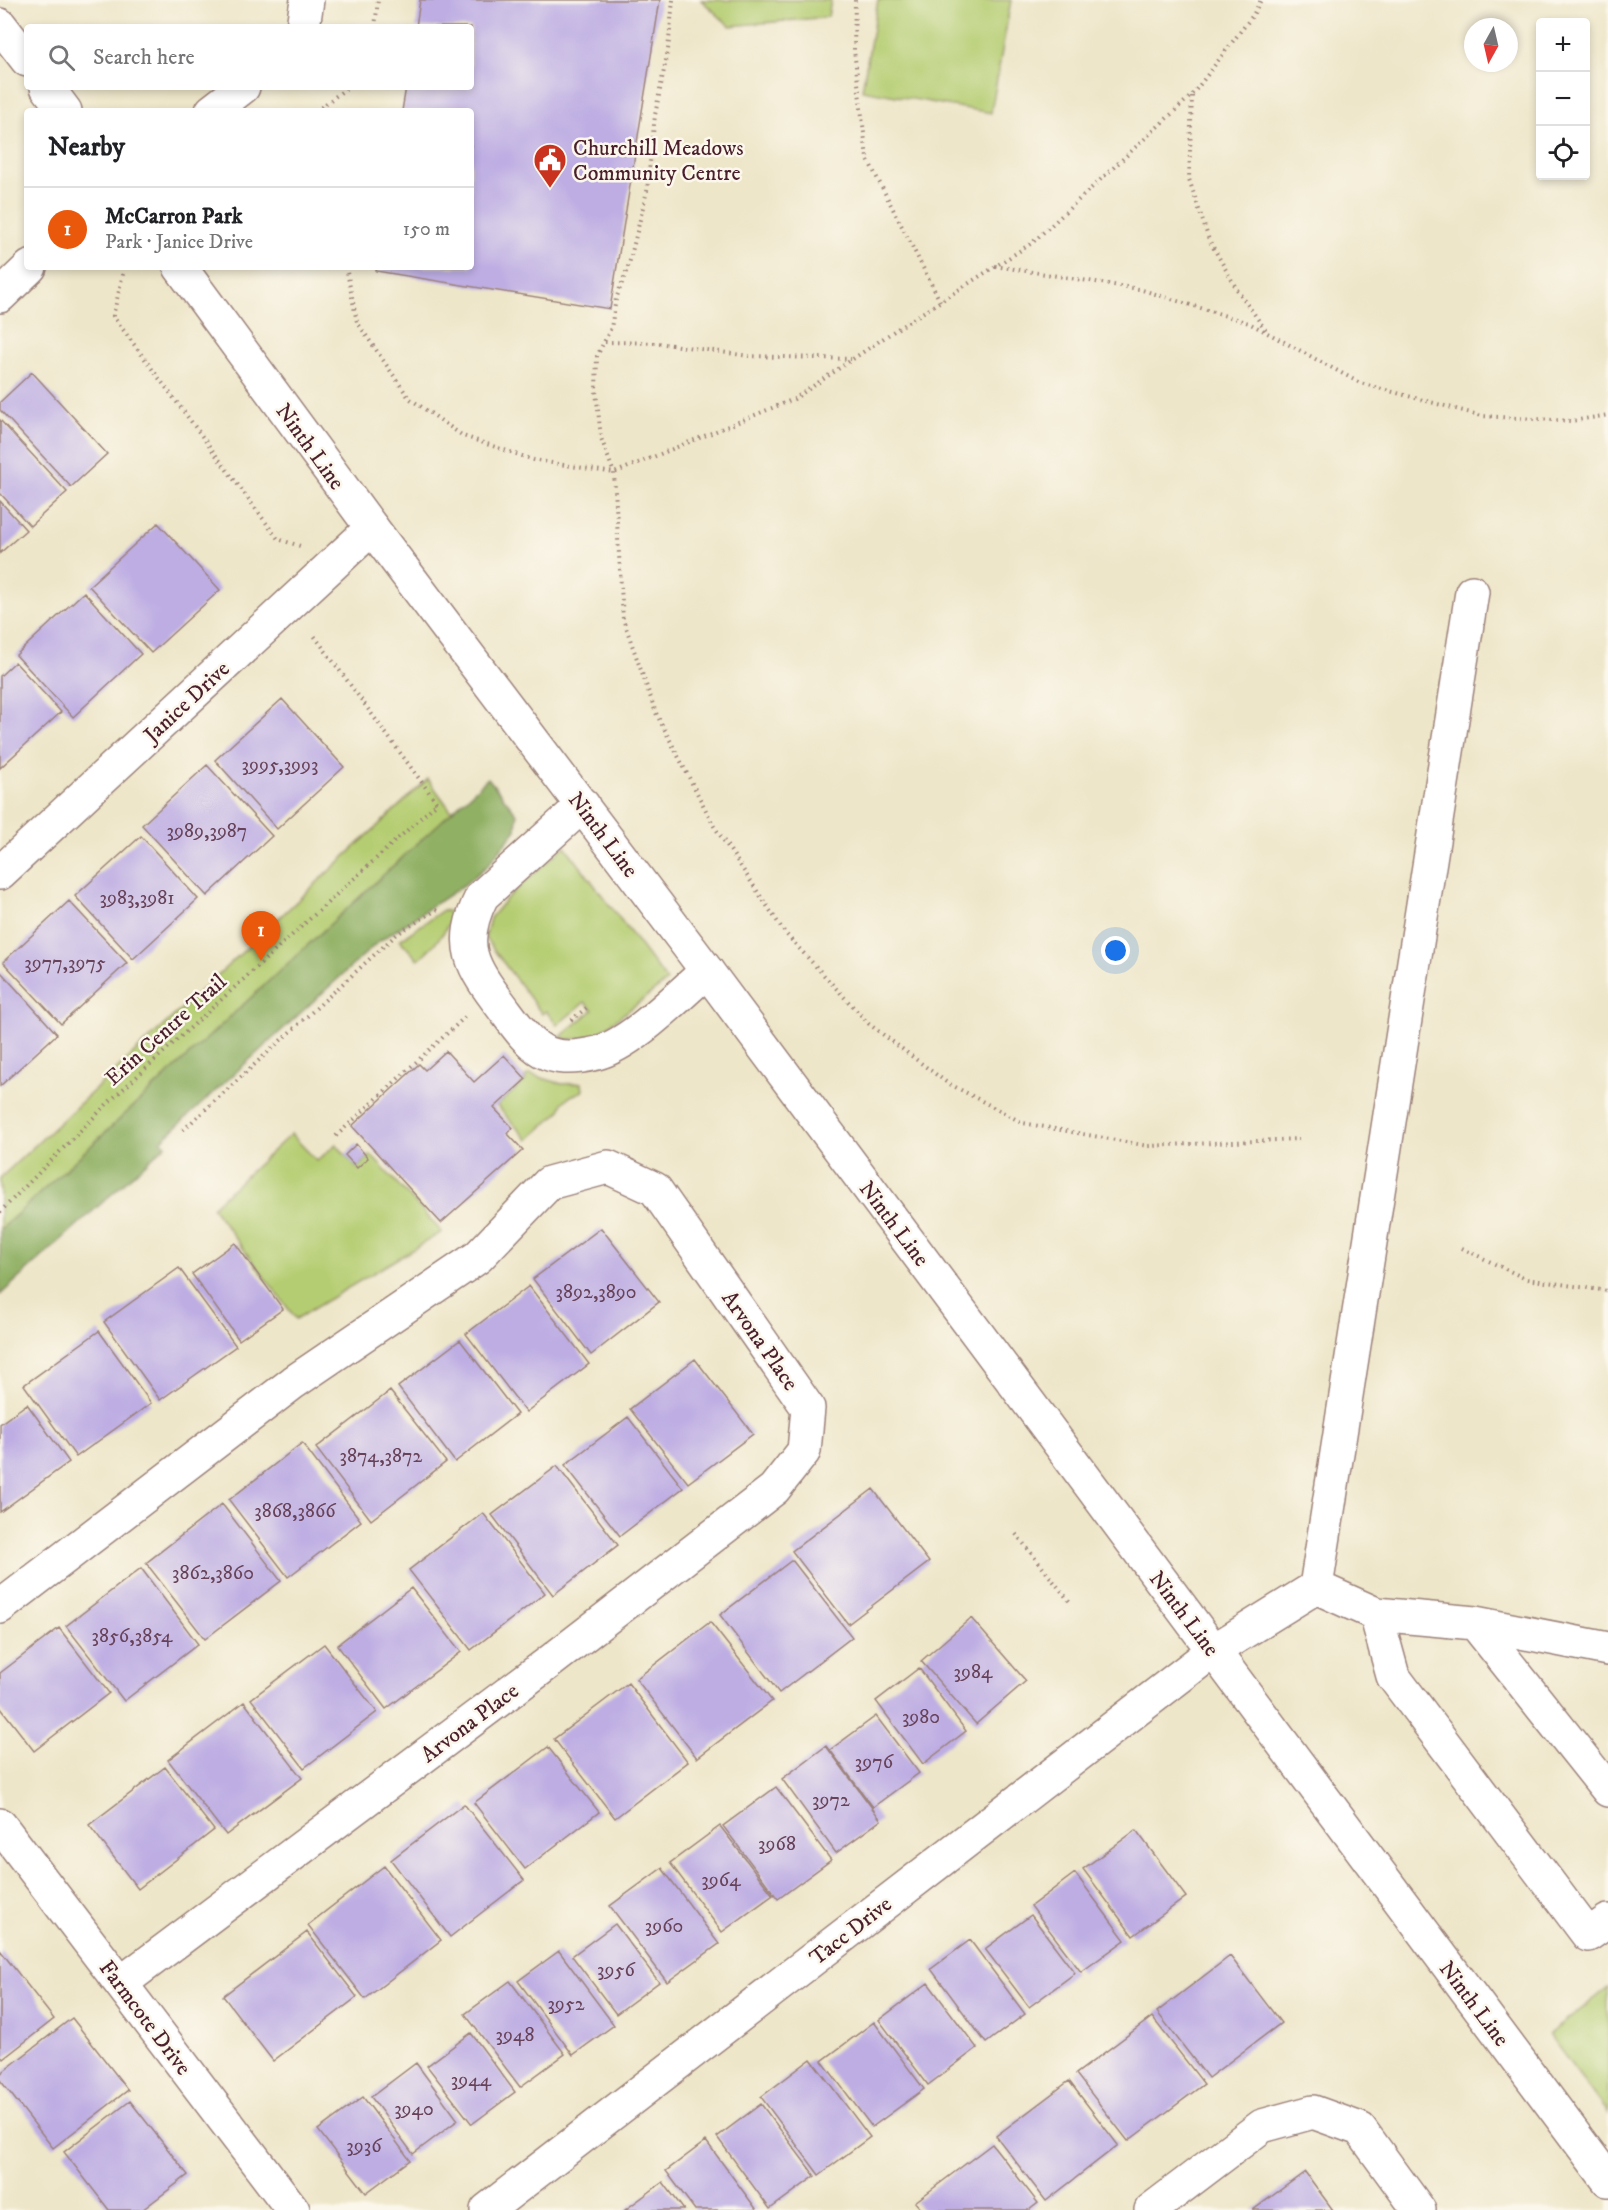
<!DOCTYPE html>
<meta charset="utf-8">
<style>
:root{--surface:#fff;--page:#f2f2f2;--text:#202124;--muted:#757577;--line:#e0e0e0;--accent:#ea580c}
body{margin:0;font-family:"IM FELL DW Pica",serif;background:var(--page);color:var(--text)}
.controls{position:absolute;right:18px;top:18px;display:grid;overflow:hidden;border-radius:6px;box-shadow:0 3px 9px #0003}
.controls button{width:54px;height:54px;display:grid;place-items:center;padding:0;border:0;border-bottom:2px solid var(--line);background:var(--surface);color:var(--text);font:30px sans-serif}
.compass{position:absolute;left:1464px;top:18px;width:54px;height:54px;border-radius:50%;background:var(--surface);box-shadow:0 3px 9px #0003;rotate:188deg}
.you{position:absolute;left:1116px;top:951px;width:21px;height:21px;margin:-15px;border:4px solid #fff;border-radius:50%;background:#1a73e8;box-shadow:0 0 0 9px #1a73e833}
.badge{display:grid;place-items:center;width:39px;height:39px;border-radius:50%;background:var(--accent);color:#fff;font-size:20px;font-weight:700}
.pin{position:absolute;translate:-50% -50px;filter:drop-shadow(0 2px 3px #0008)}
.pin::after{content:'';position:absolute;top:32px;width:21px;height:18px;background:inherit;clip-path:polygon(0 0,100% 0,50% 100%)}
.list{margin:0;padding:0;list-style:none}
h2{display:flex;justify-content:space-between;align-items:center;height:78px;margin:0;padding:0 24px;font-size:26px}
h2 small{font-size:20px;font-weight:400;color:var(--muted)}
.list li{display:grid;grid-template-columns:39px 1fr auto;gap:18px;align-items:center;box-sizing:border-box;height:84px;padding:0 24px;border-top:2px solid var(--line)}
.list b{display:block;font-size:22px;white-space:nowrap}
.list p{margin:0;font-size:20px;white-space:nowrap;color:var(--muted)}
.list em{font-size:20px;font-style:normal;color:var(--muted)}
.icon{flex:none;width:33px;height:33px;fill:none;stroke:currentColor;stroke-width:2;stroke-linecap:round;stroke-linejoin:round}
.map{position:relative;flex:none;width:1608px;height:2210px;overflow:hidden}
.search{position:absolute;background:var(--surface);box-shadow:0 3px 9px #0003;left:24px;top:24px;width:450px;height:66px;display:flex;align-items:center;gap:15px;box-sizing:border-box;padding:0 21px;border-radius:6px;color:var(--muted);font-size:22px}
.panel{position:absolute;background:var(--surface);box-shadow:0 3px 9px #0003;left:24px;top:108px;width:450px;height:162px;border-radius:6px}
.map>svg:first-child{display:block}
.green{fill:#b5cd72;stroke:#80764e;stroke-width:1.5}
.forest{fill:#90b064;stroke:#6d6848;stroke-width:1.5}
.building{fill:#bdade3}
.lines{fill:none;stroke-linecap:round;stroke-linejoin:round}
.minor-casing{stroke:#9c827a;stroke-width:36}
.major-casing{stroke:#9c827a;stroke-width:36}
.path{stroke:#9c827a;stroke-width:4;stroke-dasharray:1.5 4.5;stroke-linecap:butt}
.minor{stroke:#fff;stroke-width:33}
.major{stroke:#fff;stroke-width:33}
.labels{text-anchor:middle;stroke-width:5;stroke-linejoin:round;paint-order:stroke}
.number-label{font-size:20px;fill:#674259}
.poi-label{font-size:22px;fill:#4a1f2b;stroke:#fbf7ec;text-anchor:start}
.street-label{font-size:22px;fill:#4a1f2b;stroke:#fbf7ec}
</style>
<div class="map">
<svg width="1608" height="2210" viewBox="0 0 1608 2210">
<rect width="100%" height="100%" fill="#fbf7ec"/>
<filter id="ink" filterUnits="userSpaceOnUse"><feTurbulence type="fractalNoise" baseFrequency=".0167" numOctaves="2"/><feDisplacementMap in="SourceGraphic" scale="12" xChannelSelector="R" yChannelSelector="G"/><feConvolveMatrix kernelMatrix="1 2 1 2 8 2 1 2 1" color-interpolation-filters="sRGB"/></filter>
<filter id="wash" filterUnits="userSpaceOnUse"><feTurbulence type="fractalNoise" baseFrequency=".008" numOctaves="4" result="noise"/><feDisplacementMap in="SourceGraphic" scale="24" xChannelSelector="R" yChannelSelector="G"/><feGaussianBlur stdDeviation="1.35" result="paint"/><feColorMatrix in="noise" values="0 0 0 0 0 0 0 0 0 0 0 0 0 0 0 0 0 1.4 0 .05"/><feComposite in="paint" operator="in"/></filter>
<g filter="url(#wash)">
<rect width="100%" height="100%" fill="#eee6c9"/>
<path class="green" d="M701,0H831L828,17L730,26Z
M878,0H1011L991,113L862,90Z
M428,779L452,812L0,1230V1178Z
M565,846L667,981L597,1034C585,1038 572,1042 560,1037L593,1010L585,1002L557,1025L546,1011L542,1014L485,938L490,918L507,898Z
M443,910L453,913C446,934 434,945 418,960L400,940Z
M529,1074L562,1084L582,1083L583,1091L571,1096L563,1102L560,1111L528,1140L497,1106L526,1080L525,1077Z
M291,1134L317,1161L336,1144L357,1168L371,1155L442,1232L296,1319L212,1207Z
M1608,1988V2114L1549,2035Z"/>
<path class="forest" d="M488,778L517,814L516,830L487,866L464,885L378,942L161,1141L166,1145L0,1295V1230Z"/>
<g id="blocks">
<path class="building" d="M420,0H660L610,309L376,271L377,267H471V111H402L406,87H471V27H416Z
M32,372L107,454L71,487L0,410V402Z
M0,420L67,492L30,526L0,493Z
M0,501L26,530L0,553Z
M158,523L220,590L151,653L89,586Z
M84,592L141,654L73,717L16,655Z
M15,662L61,712L0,768V676Z
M282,699L344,767L277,829L215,760Z
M207,765L272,836L207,896L142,825Z
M141,836L198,899L133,959L75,896Z
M69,901L127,963L61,1024L3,962Z
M0,971L57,1034L0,1086Z
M446,1051L474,1082L504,1055L526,1079L494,1108L513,1128L507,1133L523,1150L441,1223L352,1126L419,1064L425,1070Z
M356,1144L368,1158L357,1168L345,1155Z
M601,1228L659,1302L591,1355L533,1279Z
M235,1243L283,1309L239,1340L192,1274Z
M179,1268L236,1346L160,1400L104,1322Z
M529,1286L589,1364L526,1412L466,1334Z
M99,1331L151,1403L76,1457L24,1385Z
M460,1340L517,1414L455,1462L398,1387Z
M695,1359L753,1434L688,1483L630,1409Z
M390,1391L446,1462L371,1520L316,1448Z
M27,1404L69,1462L0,1512V1424Z
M628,1417L683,1488L620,1536L565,1465Z
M302,1443L361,1521L288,1577L229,1500Z
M557,1466L618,1545L553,1595L492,1515Z
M873,1489L929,1562L848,1624L792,1551Z
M222,1504L281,1581L205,1639L146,1563Z
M483,1513L545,1593L471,1650L409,1570Z
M792,1560L852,1637L779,1693L720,1615Z
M141,1568L198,1644L124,1701L66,1626Z
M411,1588L461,1652L386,1709L337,1645Z
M971,1618L1026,1681L976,1724L921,1661Z
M710,1622L772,1701L697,1758L636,1679Z
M59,1628L109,1693L34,1751L0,1707V1673Z
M324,1644L377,1712L304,1768L251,1699Z
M919,1668L966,1731L923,1764L876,1701Z
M628,1683L688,1762L615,1818L554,1739Z
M244,1702L302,1778L226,1835L168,1760Z
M876,1716L919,1773L873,1807L830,1750Z
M826,1746L881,1820L836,1853L782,1779Z
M548,1747L599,1812L525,1869L474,1803Z
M165,1767L214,1830L138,1889L89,1825Z
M776,1787L831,1860L778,1899L723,1826Z
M464,1804L524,1880L450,1937L391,1860Z
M720,1826L773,1895L722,1932L670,1863Z
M1136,1830L1186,1897L1133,1936L1083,1869Z
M384,1866L441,1940L365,1999L308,1925Z
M662,1868L719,1944L667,1982L610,1906Z
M1075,1873L1125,1940L1081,1972L1031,1906Z
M1031,1915L1075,1973L1029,2007L985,1949Z
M615,1924L659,1982L616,2014L572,1956Z
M307,1932L357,1997L273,2061L223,1996Z
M970,1940L1025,2014L986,2043L931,1969Z
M0,1950L54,2019L3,2059L0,2055Z
M559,1951L614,2025L573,2055L518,1981Z
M1230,1956L1281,2023L1208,2078L1157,2012Z
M510,1981L565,2054L520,2087L465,2014Z
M928,1983L977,2048L928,2085L879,2020Z
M1152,2017L1204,2084L1128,2141L1076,2074Z
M72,2018L128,2090L53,2148L0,2080V2074Z
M874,2022L924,2089L872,2127L822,2061Z
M471,2033L515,2092L472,2124L427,2066Z
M811,2059L870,2137L819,2175L761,2097Z
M416,2063L458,2120L413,2154L371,2097Z
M1069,2081L1118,2145L1046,2201L996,2136Z
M363,2097L410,2160L366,2193L318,2130Z
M130,2101L188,2175L142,2210H109L64,2152Z
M761,2104L815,2176L770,2209L717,2137Z
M706,2141L757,2210H695L666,2171Z
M992,2144L1038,2203L1029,2210H922L915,2202Z
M1305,2172L1333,2210H1253Z
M663,2182L684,2210H625Z"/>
</g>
</g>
<g filter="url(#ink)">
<use href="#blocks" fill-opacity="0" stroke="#9c827a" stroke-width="1.5"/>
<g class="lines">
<g class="minor-casing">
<path id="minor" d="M303,27L307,0
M212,111L243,87
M0,296L30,267
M583,805L482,896C457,946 472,967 503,1008C532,1047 544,1066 597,1053C632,1044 679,995 707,971
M0,873L372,528
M1316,1587L1472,592
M0,1607L294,1382L478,1257L549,1183L608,1167L655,1189L808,1408L804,1451L774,1489L547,1664L121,1983
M1376,1614L1393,1676L1588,1935L1608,1921
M1475,1623L1608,1790
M0,1825L293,2210
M487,2210L1213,1651L1316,1587L1376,1614L1475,1623L1608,1649
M1151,2210L1262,2126L1313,2112L1360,2129L1419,2210"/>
</g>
<g class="major-casing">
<path id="major" d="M0,25L27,60
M47,87L65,111
M180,267L372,528L707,971L1608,2180"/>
</g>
<path class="path" d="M673,0L668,50L655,115L647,191L629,264L616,299L611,328L597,356L596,391L601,438L614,473L623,619L656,713L714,826L785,933L869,1024L946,1082L1023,1123L1148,1146L1299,1139
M855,0L854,50L867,158L940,301
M375,27L378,0
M1192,96L1189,179L1209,240L1238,291L1267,332
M316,111L348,87
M995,266L1139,289L1249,323L1360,383L1482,416L1572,421L1608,415
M346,267L357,322L409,398L463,436L534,460L614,473L794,399L897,329L1032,243L1192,95L1253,15L1261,0
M123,274L113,316L278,539L300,546
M605,342L658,343L749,356L851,359
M571,1020L589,1006
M183,1130L397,934L438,909
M336,1136L465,1017
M0,1212L110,1101L437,803L313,634
M1462,1248L1526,1279L1608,1291
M1016,1534L1070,1602"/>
<use href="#minor" class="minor"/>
<use href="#major" class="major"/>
</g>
</g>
<defs>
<g id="civic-pin" transform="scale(1.725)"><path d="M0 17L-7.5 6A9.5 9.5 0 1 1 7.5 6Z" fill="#c8321e" stroke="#fbf7ec"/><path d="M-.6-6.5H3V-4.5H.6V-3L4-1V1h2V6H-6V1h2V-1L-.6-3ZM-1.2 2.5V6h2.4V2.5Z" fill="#fff"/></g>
</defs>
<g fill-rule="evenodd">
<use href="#civic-pin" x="550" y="160"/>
</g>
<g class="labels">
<g class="number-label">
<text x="280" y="771">3995,3993</text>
<text x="207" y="837">3989,3987</text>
<text x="137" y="904">3983,3981</text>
<text x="65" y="969">3977,3975</text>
<text x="596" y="1298">3892,3890</text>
<text x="381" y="1462">3874,3872</text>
<text x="295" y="1517">3868,3866</text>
<text x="213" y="1579">3862,3860</text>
<text x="132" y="1642">3856,3854</text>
<text x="973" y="1678">3984</text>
<text x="921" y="1723">3980</text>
<text x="874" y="1768">3976</text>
<text x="831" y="1806">3972</text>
<text x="777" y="1850">3968</text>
<text x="721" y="1886">3964</text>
<text x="664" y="1932">3960</text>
<text x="616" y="1976">3956</text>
<text x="566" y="2010">3952</text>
<text x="515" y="2041">3948</text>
<text x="471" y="2086">3944</text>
<text x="414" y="2115">3940</text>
<text x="364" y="2152">3936</text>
</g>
<g class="poi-label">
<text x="573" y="155">Churchill Meadows<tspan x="573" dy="25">Community Centre</tspan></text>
</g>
<g class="street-label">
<text transform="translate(311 446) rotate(54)" y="8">Ninth Line</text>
<text transform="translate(186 701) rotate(-43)" y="8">Janice Drive</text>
<text transform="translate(604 834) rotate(53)" y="8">Ninth Line</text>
<text transform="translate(165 1029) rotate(-42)" y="8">Erin Centre Trail</text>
<text transform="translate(895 1223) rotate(53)" y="8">Ninth Line</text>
<text transform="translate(761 1340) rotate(55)" y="8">Arvona Place</text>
<text transform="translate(1185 1613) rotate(53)" y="8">Ninth Line</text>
<text transform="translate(469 1722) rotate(-37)" y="8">Arvona Place</text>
<text transform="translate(850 1930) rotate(-38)" y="8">Tacc Drive</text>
<text transform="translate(1475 2003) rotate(53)" y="8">Ninth Line</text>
<text transform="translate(146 2017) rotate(53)" y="8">Farmcote Drive</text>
</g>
</g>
</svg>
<div class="controls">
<button>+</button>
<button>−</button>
<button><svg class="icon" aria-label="locate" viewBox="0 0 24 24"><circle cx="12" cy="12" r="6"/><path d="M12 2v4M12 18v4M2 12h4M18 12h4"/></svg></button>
</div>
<svg class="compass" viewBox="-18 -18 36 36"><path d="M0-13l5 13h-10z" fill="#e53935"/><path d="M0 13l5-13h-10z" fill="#757577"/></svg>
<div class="you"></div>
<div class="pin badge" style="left:261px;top:961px">1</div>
<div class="search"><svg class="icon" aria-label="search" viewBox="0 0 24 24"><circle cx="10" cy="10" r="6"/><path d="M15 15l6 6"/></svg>Search here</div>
<section class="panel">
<h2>Nearby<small></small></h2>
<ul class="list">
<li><span class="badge">1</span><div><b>McCarron Park</b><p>Park · Janice Drive</p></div><em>150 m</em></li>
</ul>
</section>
</div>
